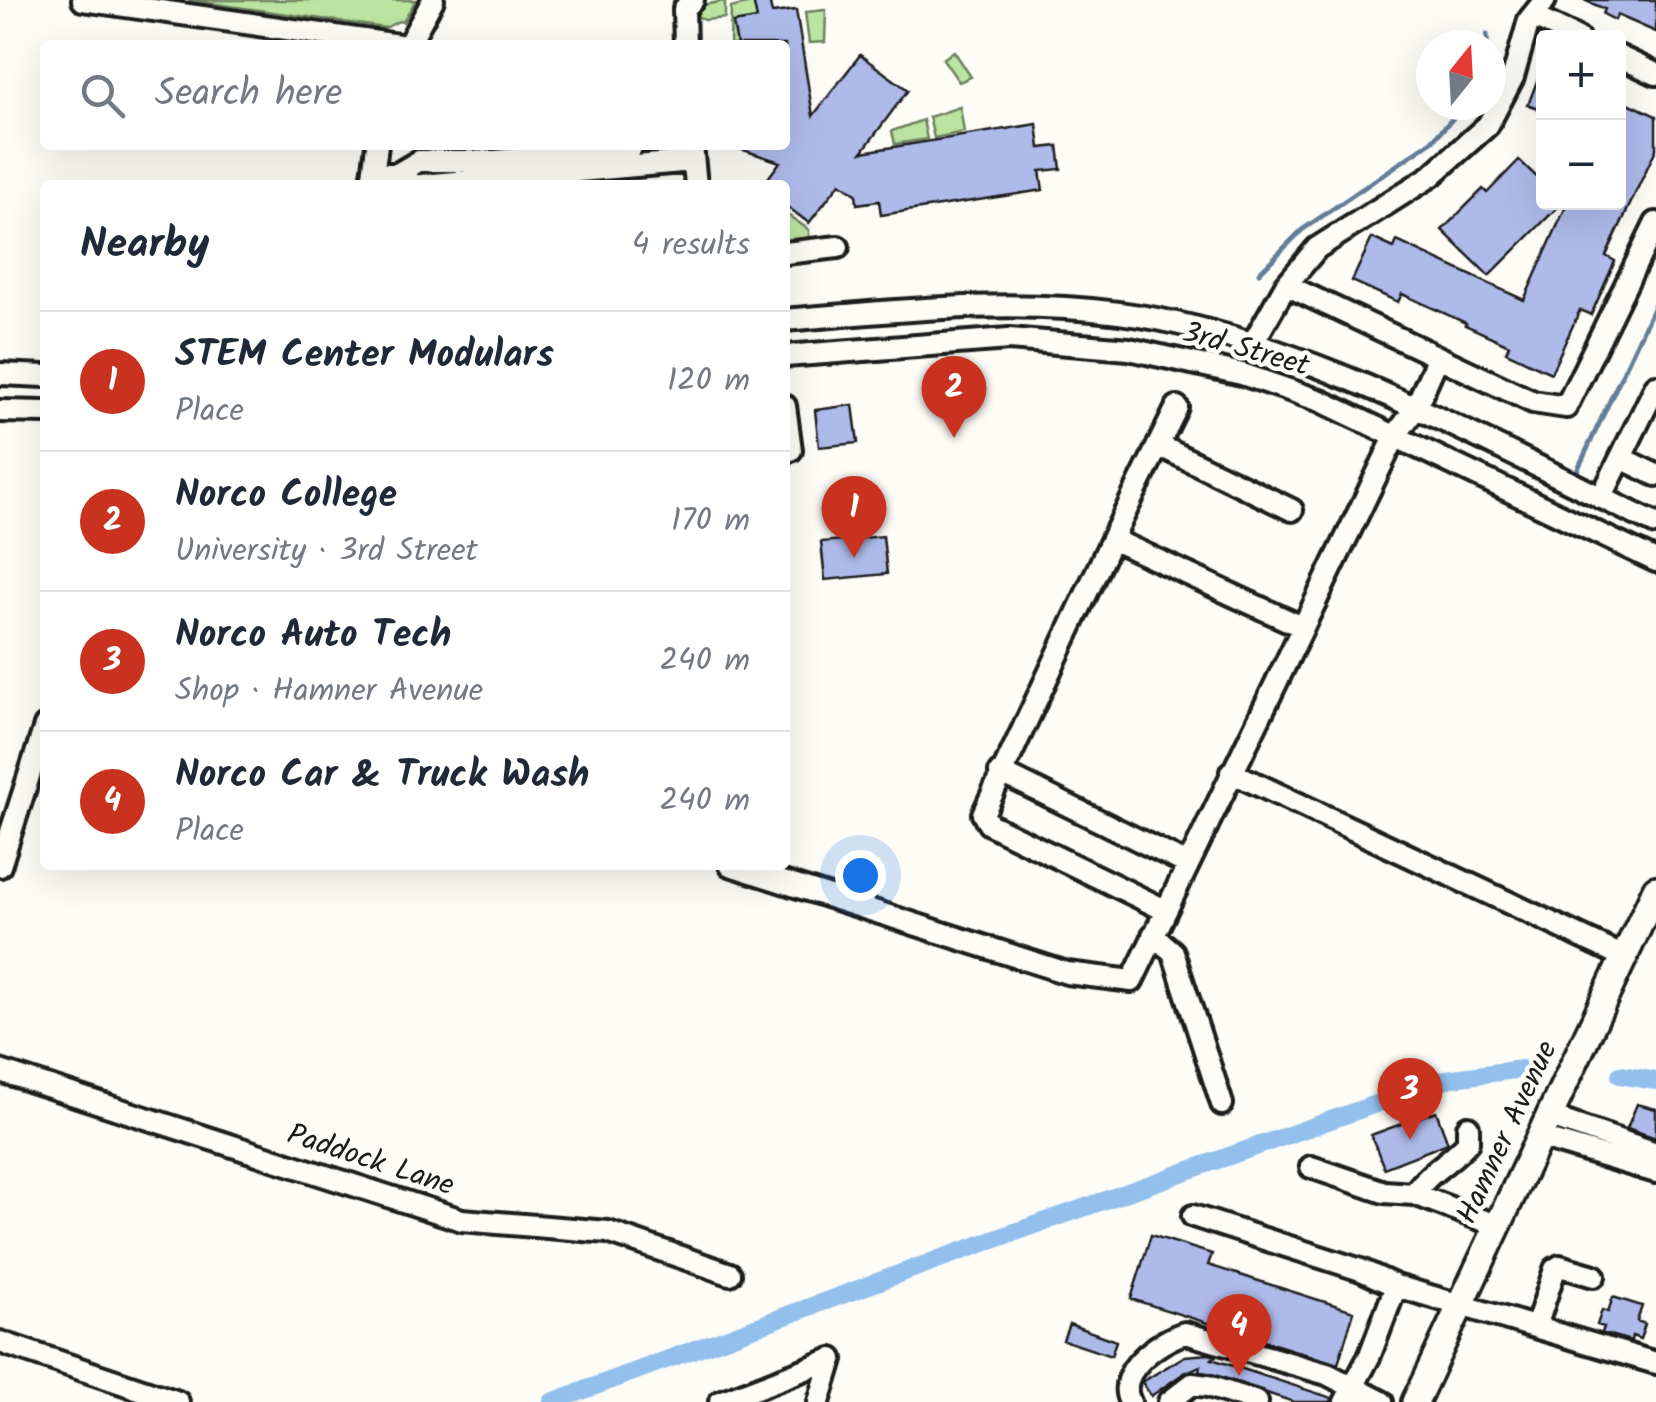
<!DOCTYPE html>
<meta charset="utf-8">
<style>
:root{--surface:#fff;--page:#f6f6f7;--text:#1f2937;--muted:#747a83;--line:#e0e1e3;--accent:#c8321e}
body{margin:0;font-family:Kalam,sans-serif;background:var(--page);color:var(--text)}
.controls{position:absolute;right:30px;top:30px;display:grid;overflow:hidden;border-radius:10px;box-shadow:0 10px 40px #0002}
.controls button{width:90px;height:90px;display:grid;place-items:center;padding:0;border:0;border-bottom:2px solid var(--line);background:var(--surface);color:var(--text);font:50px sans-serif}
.compass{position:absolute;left:1416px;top:30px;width:90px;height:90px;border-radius:50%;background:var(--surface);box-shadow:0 10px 40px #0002;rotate:18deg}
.you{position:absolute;left:860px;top:875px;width:35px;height:35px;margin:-25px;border:8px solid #fff;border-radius:50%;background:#1a73e8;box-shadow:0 0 0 15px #1a73e833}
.badge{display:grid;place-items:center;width:65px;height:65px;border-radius:50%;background:var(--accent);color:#fff;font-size:32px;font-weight:700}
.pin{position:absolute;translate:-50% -82px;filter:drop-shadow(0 2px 5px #0008)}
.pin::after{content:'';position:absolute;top:52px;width:35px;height:30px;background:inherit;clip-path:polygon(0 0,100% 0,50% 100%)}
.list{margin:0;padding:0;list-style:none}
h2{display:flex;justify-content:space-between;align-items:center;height:130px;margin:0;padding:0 40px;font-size:42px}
h2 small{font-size:32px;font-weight:400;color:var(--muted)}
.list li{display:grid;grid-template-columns:65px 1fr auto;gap:30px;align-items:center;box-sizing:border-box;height:140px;padding:0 40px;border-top:2px solid var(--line)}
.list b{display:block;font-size:38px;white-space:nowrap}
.list p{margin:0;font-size:32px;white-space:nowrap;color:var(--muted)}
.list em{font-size:32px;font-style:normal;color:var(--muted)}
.icon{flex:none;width:55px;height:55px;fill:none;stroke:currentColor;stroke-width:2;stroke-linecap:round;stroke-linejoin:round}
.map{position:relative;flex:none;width:1656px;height:1402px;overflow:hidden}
.search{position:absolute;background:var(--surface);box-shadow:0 10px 40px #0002;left:40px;top:40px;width:750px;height:110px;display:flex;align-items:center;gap:25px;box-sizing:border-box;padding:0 35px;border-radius:10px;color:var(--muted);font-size:38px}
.panel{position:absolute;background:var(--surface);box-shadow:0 10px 40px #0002;left:40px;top:180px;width:750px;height:690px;border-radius:10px}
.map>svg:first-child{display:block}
.green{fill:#bbe4a0;stroke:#6c805e;stroke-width:2.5}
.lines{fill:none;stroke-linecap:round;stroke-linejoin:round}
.stream{stroke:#637e99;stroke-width:5}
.canal{stroke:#92bfec;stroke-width:18}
.building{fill:#aebaea;stroke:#1c1c1c;stroke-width:2.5}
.minor-casing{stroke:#1c1c1c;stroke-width:28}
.major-casing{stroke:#1c1c1c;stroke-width:32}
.minor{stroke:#fdfcf7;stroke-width:20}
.major{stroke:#fdfcf7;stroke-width:25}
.labels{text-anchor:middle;stroke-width:9;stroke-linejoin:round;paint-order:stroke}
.street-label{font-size:30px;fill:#1c1c1c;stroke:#fdfcf7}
</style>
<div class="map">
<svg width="1656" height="1402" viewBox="0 0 1656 1402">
<rect width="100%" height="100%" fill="#fdfcf7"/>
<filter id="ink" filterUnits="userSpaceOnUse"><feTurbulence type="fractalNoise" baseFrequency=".01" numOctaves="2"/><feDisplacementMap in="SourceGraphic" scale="20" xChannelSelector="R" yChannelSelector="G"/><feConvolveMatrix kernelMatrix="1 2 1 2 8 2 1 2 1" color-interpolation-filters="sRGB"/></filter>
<g filter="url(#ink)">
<path class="green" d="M188,0H416L403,22L399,21L385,28Z
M725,1V18L704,20L694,14L703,5Z
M754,2L757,19L734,23L737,45H730L731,8Z
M826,10L825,42L809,43L805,12Z
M954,51L971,77L959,82L943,59Z
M960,107L964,132L934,138L929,117Z
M923,120L927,139L895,144L892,131Z
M785,213L809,230V238L785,244Z"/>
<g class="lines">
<path class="stream" d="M1487,35V45
M1259,273L1302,230L1432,141L1465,105
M1576,473L1656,302"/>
<path class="canal" d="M1620,1075L1656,1081
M552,1402L945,1257L1446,1079L1522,1069"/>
</g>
<path class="building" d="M753,0H769L772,13L796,10L813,116L860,55L908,90L862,152L1037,124L1040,148L1058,146L1061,169L1040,171L1043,190L881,215L879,201L857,204L856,194L840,183L809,223L785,205V185H763L780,162L737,148L738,145H785V45H737L733,23L757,19Z
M1584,0H1656V32L1617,15L1615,20L1603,14L1605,9Z
M1542,68H1544V111L1528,105Z
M1622,100L1656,116V149L1606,256L1615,261L1591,315L1580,310L1551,373L1506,352L1509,345L1465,325L1466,323L1402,294L1398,302L1352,281L1372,238L1394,248L1397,241L1524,300L1568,202H1618V108Z
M1519,160L1544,184V202H1563L1489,276L1442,230L1483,189L1487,193Z
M853,405L858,443L819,447L815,410Z
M883,536L887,574L825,580L821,542Z
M1637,1104L1656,1109V1138L1627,1128Z
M1436,1111L1448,1143L1384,1168L1371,1135Z
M1151,1235L1212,1254L1208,1265L1354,1311L1338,1364L1131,1299Z
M1613,1297L1642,1306L1637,1321L1645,1324L1640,1339L1632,1336L1631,1341L1602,1333L1604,1327L1597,1325L1602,1310L1608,1312Z
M1069,1324L1116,1341L1111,1356L1063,1340Z
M1209,1354L1216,1356L1212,1359L1332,1398L1331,1402H1294L1199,1371L1200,1366L1184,1373L1151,1396L1142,1382L1185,1356Z"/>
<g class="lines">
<g class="minor-casing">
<path id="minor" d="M83,0L399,45
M1532,16L1578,38
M408,45L433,0
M685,45L684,9L693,0
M1618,56L1656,74
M692,145L696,185
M373,174H397L409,180
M397,174L419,161H496L631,148
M372,183L377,145
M421,185L693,161
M785,253L838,247
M1286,285L1533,402L1566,407L1656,223
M785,320C896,311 1008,298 1119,313C1304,337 1488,445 1656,524
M1253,343L1286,285L1317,248L1431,176L1488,125L1513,77L1529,20L1545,0
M785,356L1009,339L1129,349L1242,374L1321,401L1656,561
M0,374L45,376
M785,406L791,450H785
M1177,407L1112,539L1302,627
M0,411L45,412
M1158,445L1292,510
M1621,458L1656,475
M1601,498L1656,386
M1112,539L983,814L989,824L1165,910
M1000,772L1187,864
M1231,772L1624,957
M730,865L1067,973L1132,981L1396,435L1415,409L1438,357
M0,866L45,726
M1153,935L1173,952L1222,1104
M0,1071L462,1220L608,1232L730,1274
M1548,1116L1656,1153
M1539,1137L1656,1172
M1311,1167L1384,1192L1414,1194L1498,1226
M1414,1194C1427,1173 1452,1161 1468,1142V1127
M1193,1216L1361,1270L1396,1286L1656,1363
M1536,1327L1555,1269L1560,1266L1594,1276
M0,1342L178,1402
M720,1402L832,1359L819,1402
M1130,1402C1114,1372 1160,1340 1185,1333L1327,1374L1382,1402
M1169,1402L1192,1384L1208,1386L1257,1402
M1345,1402L1370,1355L1396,1286"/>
</g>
<g class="major-casing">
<path id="major" d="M1415,1402L1656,889"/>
</g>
<use href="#minor" class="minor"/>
<use href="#major" class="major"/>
</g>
</g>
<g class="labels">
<g class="street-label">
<text transform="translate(1246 348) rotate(16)" y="10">3rd Street</text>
<text transform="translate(1506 1132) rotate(-65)" y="10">Hamner Avenue</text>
<text transform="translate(371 1159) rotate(18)" y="10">Paddock Lane</text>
</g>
</g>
</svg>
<div class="controls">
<button>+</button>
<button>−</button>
</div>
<svg class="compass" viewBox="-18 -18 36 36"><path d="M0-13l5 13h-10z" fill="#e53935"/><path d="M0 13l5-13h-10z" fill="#747a83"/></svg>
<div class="you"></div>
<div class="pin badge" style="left:854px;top:558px">1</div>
<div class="pin badge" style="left:954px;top:438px">2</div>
<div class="pin badge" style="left:1410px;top:1140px">3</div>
<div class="pin badge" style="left:1239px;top:1376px">4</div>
<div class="search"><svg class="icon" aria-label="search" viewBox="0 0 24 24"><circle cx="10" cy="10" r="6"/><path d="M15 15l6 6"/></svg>Search here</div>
<section class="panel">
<h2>Nearby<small>4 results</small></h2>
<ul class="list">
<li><span class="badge">1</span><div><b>STEM Center Modulars</b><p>Place</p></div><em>120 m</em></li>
<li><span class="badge">2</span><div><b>Norco College</b><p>University · 3rd Street</p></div><em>170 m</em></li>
<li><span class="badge">3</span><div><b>Norco Auto Tech</b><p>Shop · Hamner Avenue</p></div><em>240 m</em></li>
<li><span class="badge">4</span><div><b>Norco Car &amp; Truck Wash</b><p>Place</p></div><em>240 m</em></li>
</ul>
</section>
</div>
